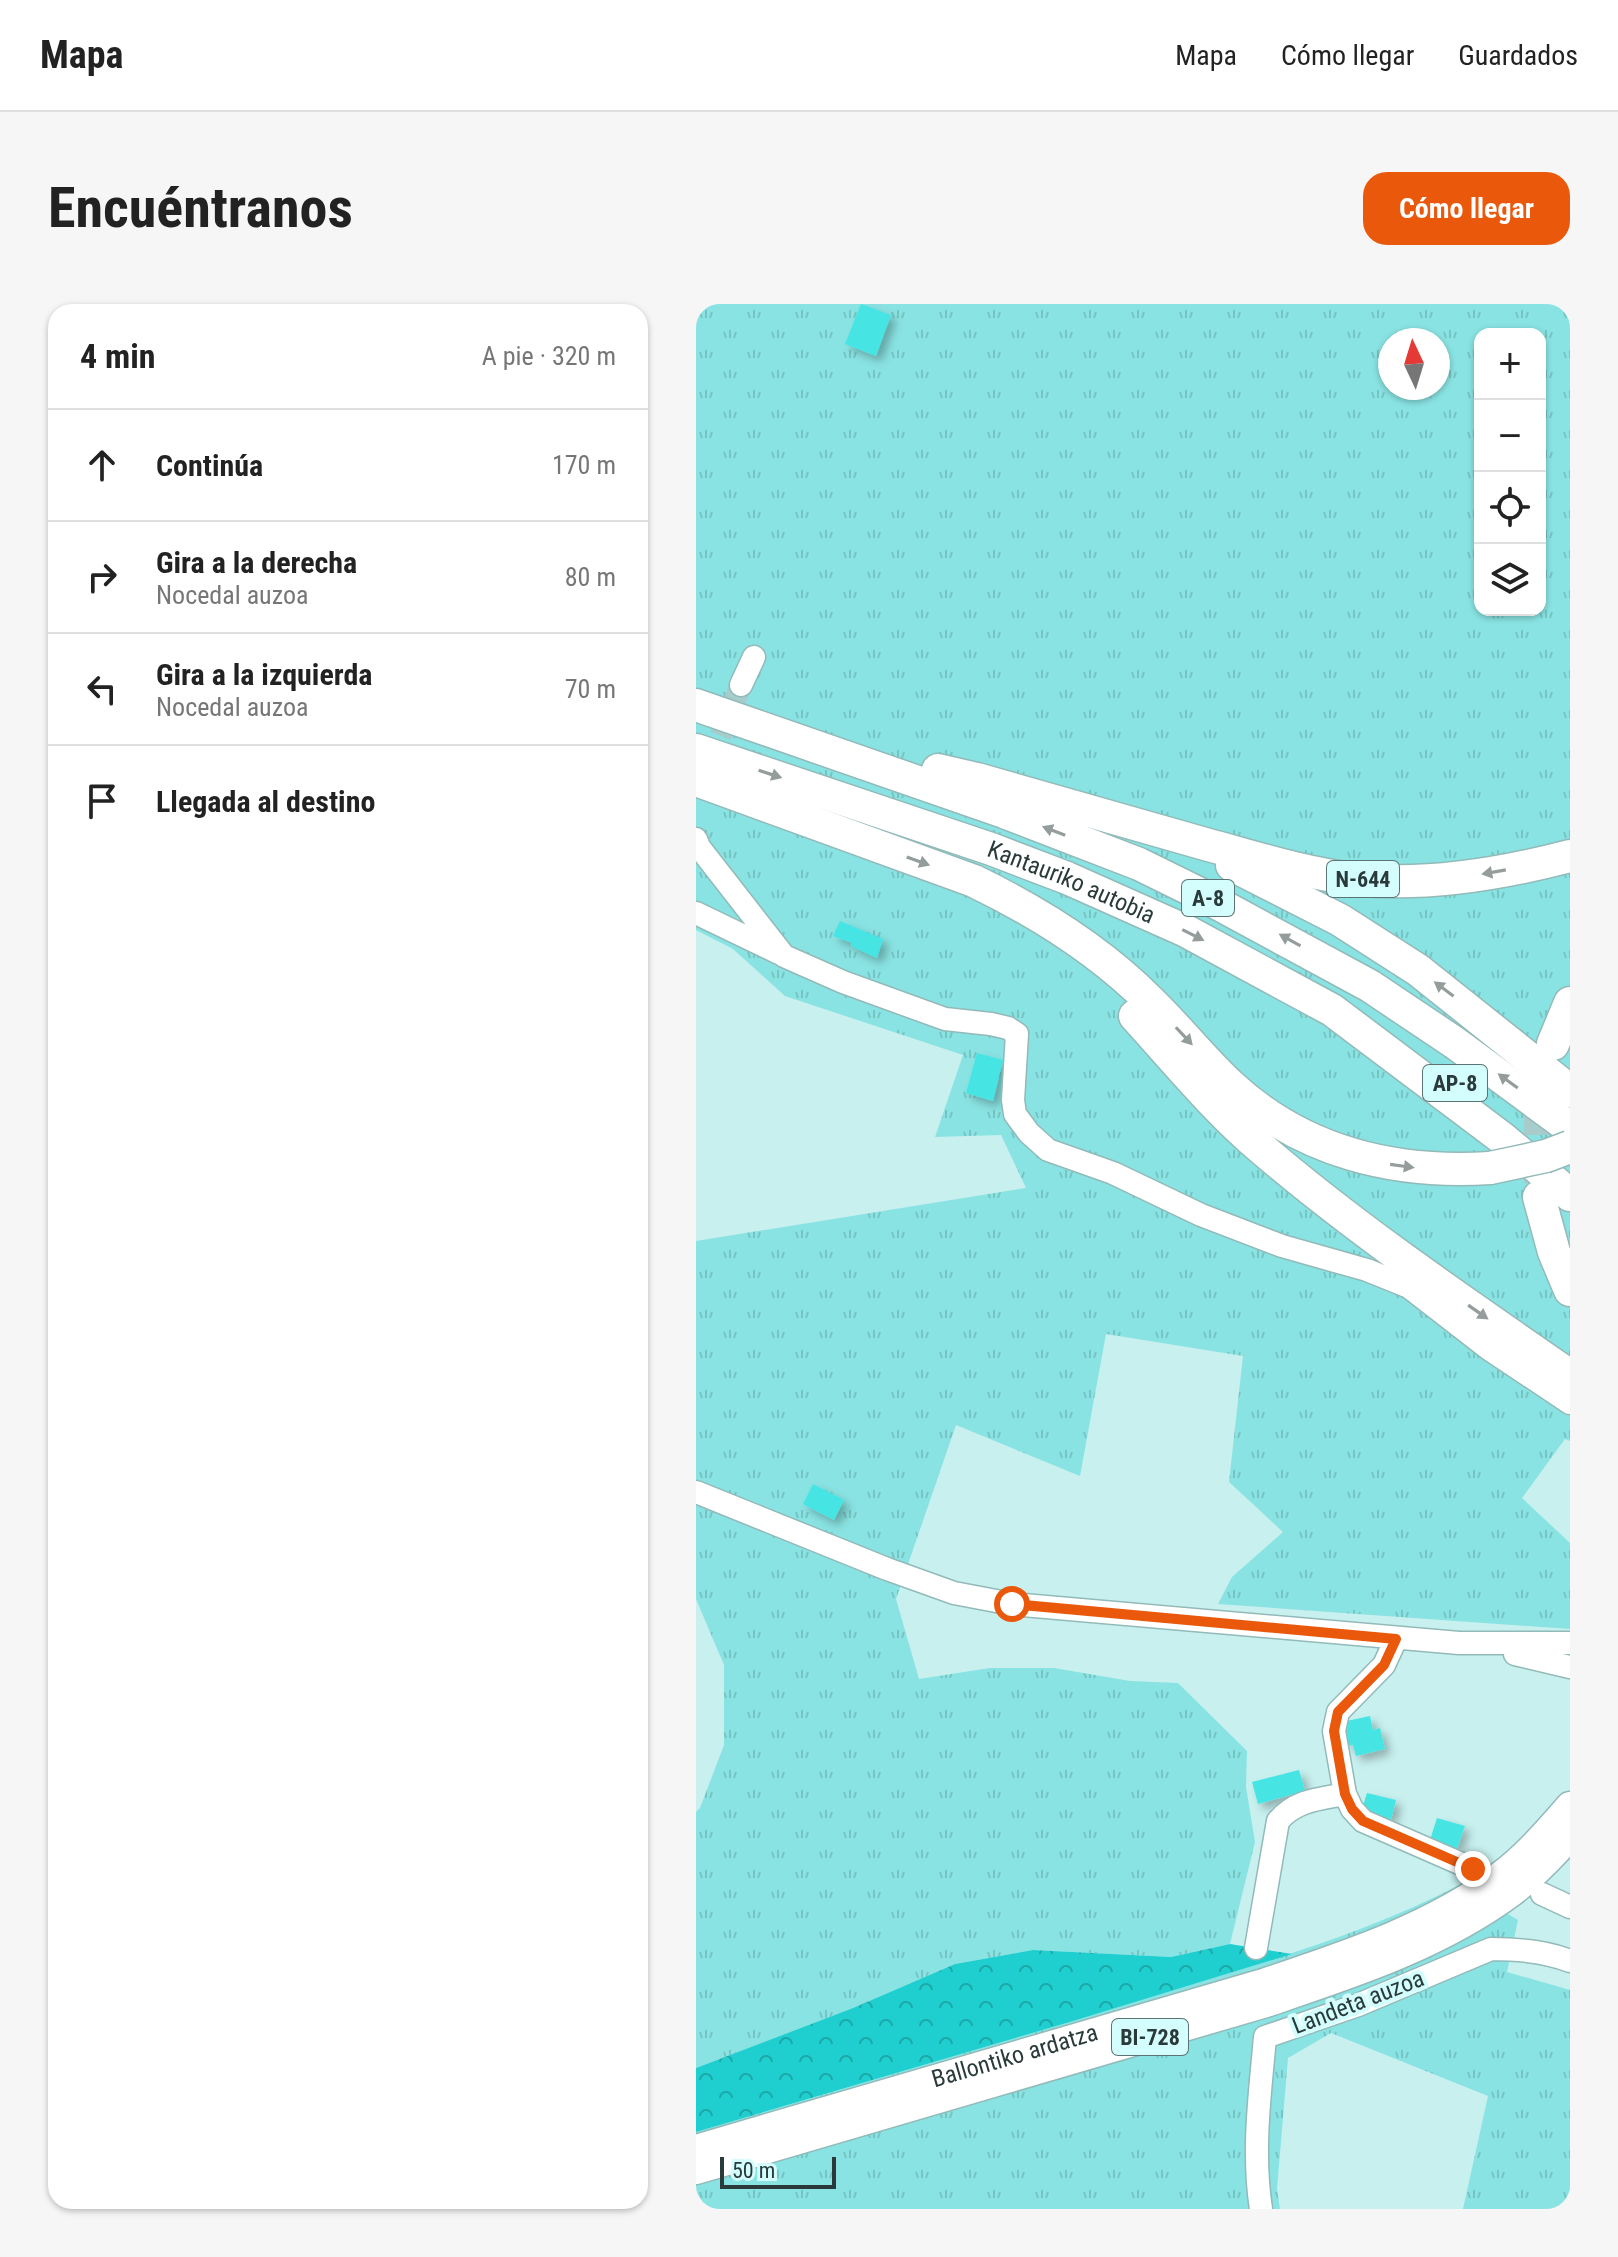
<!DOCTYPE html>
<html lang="es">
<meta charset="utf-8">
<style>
:root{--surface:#fff;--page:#f6f6f6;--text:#222;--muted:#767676;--line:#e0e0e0;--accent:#ea580c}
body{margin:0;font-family:"Roboto Condensed",sans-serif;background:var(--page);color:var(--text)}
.controls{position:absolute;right:24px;top:24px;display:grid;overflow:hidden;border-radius:16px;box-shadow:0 2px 6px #0004}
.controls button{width:72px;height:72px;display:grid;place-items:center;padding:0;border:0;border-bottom:2px solid var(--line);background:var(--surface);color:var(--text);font:40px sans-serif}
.compass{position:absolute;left:682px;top:24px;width:72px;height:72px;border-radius:50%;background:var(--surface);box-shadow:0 2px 6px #0004;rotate:356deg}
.scale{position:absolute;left:24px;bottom:20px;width:116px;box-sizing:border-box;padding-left:8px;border:4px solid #2a3a3a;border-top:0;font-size:22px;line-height:28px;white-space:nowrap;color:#2a3a3a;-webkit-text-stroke:6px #d4fdfd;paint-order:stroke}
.stop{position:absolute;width:24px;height:24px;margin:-18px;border:6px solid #ea580c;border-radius:50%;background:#fff}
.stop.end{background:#ea580c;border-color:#fff;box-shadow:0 2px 8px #0008}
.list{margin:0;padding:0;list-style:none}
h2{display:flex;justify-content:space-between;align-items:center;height:104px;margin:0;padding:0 32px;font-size:34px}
h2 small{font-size:26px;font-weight:400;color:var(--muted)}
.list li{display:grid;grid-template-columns:52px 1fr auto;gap:24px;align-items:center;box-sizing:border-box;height:112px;padding:0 32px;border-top:2px solid var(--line)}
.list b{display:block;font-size:30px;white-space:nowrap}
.list p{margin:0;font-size:26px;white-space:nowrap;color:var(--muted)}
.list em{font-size:26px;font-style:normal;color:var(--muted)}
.icon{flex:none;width:44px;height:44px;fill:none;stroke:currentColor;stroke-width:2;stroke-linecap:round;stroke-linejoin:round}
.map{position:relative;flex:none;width:874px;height:1905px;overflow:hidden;border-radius:24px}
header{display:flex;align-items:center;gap:48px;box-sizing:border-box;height:112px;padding:0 40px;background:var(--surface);border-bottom:2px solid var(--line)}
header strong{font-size:38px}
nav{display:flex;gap:44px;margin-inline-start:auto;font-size:28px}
.intro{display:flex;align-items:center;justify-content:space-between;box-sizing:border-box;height:192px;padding:0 48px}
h1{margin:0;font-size:56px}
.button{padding:20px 36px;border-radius:24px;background:var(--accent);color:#fff;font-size:28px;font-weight:700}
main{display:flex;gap:48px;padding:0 48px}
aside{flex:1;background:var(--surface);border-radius:24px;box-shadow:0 2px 6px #0004}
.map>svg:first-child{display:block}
.grass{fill:url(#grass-tufts);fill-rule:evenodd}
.forest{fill:url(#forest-crowns)}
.building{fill:#46e4e4;filter:url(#shadow)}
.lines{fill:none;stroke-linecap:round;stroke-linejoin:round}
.minor-tunnel{stroke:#a8cccb;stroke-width:22;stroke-dasharray:22 11;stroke-linecap:butt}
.highway-tunnel{stroke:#a8cccb;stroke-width:32;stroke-dasharray:32 16;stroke-linecap:butt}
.minor-casing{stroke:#92bab9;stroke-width:25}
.major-casing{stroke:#92bab9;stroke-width:31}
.highway-casing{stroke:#92bab9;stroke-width:35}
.minor{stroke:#fff;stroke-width:22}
.major{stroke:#fff;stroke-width:28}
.highway{stroke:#fff;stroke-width:32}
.highway-bridge-casing{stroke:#92bab9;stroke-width:35;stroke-linecap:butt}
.highway-bridge{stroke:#fff;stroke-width:32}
.oneway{fill:#949c9c}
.route{stroke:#ea580c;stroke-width:10}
.labels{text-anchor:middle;stroke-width:8;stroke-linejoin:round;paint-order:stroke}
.shield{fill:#d4fdfd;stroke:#5d7474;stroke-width:2}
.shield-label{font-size:22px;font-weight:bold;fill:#2a3a3a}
.street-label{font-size:24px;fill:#2a3a3a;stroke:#d4fdfd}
</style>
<header>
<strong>Mapa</strong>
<nav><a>Mapa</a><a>Cómo llegar</a><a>Guardados</a></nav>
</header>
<div class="intro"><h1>Encuéntranos</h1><a class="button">Cómo llegar</a></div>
<main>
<aside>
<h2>4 min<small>A pie · 320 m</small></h2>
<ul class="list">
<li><svg class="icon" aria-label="ahead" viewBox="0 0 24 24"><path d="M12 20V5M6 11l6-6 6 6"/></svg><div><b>Continúa</b></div><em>170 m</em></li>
<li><svg class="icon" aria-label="right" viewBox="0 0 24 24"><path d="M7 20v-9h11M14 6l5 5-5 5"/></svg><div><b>Gira a la derecha</b><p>Nocedal auzoa</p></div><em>80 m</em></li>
<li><svg class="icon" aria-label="left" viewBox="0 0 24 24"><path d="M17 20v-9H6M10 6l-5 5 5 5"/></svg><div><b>Gira a la izquierda</b><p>Nocedal auzoa</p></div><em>70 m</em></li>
<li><svg class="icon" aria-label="arrive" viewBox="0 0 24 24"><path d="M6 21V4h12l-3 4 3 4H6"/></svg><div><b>Llegada al destino</b></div></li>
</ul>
</aside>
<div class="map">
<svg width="874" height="1905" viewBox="0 0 874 1905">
<defs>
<pattern id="grass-tufts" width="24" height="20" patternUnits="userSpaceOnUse" patternTransform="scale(2)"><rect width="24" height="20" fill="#89e3e2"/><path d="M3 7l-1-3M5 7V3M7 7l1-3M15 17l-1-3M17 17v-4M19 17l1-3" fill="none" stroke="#76c4c3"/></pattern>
<pattern id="forest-crowns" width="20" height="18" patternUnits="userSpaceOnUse" patternTransform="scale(2)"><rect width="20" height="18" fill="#1fcece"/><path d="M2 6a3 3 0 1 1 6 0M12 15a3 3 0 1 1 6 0" fill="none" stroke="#1ba8a8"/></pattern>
<filter id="shadow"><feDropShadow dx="5.5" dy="5.5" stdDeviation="4" flood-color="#0004"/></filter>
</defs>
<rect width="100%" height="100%" fill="#c7f0ef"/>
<path class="grass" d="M0,0H874V1137L869,1135L826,1194L874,1239V1325L522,1300L536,1273L587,1228L533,1178L547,1052L410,1030L384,1172L260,1121L200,1295L223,1375L294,1364H358L434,1377L482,1379L551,1447L550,1483L559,1538L534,1640L475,1653L337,1646L259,1660L157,1704L0,1764V1508L4,1504L28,1441V1361L0,1295V937L330,884L305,831L239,833L267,751L89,692L37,645L0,626ZM784,30H844V306H784ZM694,36H742V84H694Z
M763,1581L822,1616L811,1668L874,1686V1905H767L792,1792L635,1729L592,1754L581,1885L584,1905H0V1828C156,1782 312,1737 467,1689C568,1658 669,1630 763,1581Z"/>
<path class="forest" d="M534,1640L596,1650L377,1717L0,1828V1764L157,1704L259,1660L337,1646L475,1653Z"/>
<path class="building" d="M165,0L195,11L180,52L149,40Z
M144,617L187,635L181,654L155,642L156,639L137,632Z
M281,749L307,756L297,797L270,789Z
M117,1180L148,1196L138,1216L107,1200Z
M674,1412L677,1426L684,1424L689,1445L660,1452L657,1441L652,1442L646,1418Z
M603,1466L609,1487L562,1500L556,1478Z
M671,1489L700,1496L695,1516L665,1508Z
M741,1514L769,1522L761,1545L734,1536Z"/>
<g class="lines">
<path class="minor-tunnel" d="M0,493L45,381"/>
<path class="highway-tunnel" d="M844,879V811L850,778"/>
<g class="minor-casing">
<path id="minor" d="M45,381L58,353
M0,535L3,543L88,652L147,678L249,715L295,720L312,724L321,730L317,796L319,810L333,829L352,846L417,869L505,911L586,942L671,966L713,983L793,1045L874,1099
M0,609L83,649
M0,1188L191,1265L258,1289L316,1300L763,1339H874
M700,1335L688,1361L642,1408L638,1427L649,1490L656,1505L667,1517L777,1565
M819,1350L874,1363
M846,1590L874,1603
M560,1644L582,1517C600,1496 623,1495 649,1490
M565,1905C556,1847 564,1790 569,1733L662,1701L795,1645C822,1645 849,1647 874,1657"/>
</g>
<g class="major-casing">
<g id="major">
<path id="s1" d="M0,1845L564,1680C647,1652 733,1625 804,1572C830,1553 853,1526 874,1502"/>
<path d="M0,1866L570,1699C656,1670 743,1642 816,1588C837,1572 857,1551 874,1532"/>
</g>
</g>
<g class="highway-casing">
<g id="highway">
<path d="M0,401L308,508L443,560L506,591L674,682L759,739L874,824"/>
<path id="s2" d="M0,446L295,545L371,574L490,627L636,706L806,834L874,891"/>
<path d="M242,466L281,475C357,496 433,518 509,540C558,553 607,569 657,575C729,583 805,570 874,552"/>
<path d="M0,476L278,577C342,608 404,647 454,697C482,724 506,755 534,781C606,848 698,870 794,864"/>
<path d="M536,561L644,616L722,666L874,787"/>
<path d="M439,712C480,757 519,805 565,844C662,927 769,999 874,1072"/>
<path d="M857,740L874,699"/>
<path d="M843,893L858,948L874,986"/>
</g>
</g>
<use href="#minor" class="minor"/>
<use href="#major" class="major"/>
<use href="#highway" class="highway"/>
<g class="highway-bridge-casing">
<path id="highway-bridge" d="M794,864L850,852L874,843"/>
</g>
<use href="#highway-bridge" class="highway-bridge"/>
</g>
<defs><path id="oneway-solid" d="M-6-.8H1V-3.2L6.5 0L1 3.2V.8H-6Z" transform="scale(2)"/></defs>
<g class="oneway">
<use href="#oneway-solid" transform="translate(74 470) rotate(18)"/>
<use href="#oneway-solid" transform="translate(358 527) rotate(-159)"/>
<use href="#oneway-solid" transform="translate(222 557) rotate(20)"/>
<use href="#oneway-solid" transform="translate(798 568) rotate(170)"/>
<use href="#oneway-solid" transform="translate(497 631) rotate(27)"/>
<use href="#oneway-solid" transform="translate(594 636) rotate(-151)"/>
<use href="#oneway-solid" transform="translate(748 685) rotate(-143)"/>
<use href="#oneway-solid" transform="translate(488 732) rotate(47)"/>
<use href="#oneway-solid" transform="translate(812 777) rotate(-144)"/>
<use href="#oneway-solid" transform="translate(706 862) rotate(8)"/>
<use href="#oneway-solid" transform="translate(782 1008) rotate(35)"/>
</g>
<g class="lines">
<path class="route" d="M316,1300L700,1335L688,1361L642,1408L638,1427L649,1490L656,1505L667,1517L777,1565"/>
</g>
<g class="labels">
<g class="shield">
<rect x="631" y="557" width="72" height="36" rx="6"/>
<rect x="486" y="576" width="52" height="36" rx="6"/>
<rect x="727" y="761" width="64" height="36" rx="6"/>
<rect x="416" y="1715" width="76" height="36" rx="6"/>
</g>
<g class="shield-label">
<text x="667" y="583">N-644</text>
<text x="512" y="602">A-8</text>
<text x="759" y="787">AP-8</text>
<text x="454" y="1741">BI-728</text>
</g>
<g class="street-label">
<text dy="8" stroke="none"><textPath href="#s2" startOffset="398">Kantauriko autobia</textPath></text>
<text transform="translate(662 1698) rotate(-21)" y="8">Landeta auzoa</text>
<text dy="8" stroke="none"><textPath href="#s1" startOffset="332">Ballontiko ardatza</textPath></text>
</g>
</g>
</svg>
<div class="controls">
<button>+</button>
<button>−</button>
<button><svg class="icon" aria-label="locate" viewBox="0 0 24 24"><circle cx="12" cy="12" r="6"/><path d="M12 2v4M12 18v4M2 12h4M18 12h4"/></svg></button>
<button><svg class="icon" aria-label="layers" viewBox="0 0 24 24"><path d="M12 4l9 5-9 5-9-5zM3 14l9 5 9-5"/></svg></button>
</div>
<svg class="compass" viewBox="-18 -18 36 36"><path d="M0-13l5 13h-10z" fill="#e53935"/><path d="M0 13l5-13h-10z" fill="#767676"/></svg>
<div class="scale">50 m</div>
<div class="stop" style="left:316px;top:1300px"></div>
<div class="stop end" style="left:777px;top:1565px"></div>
</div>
</main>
